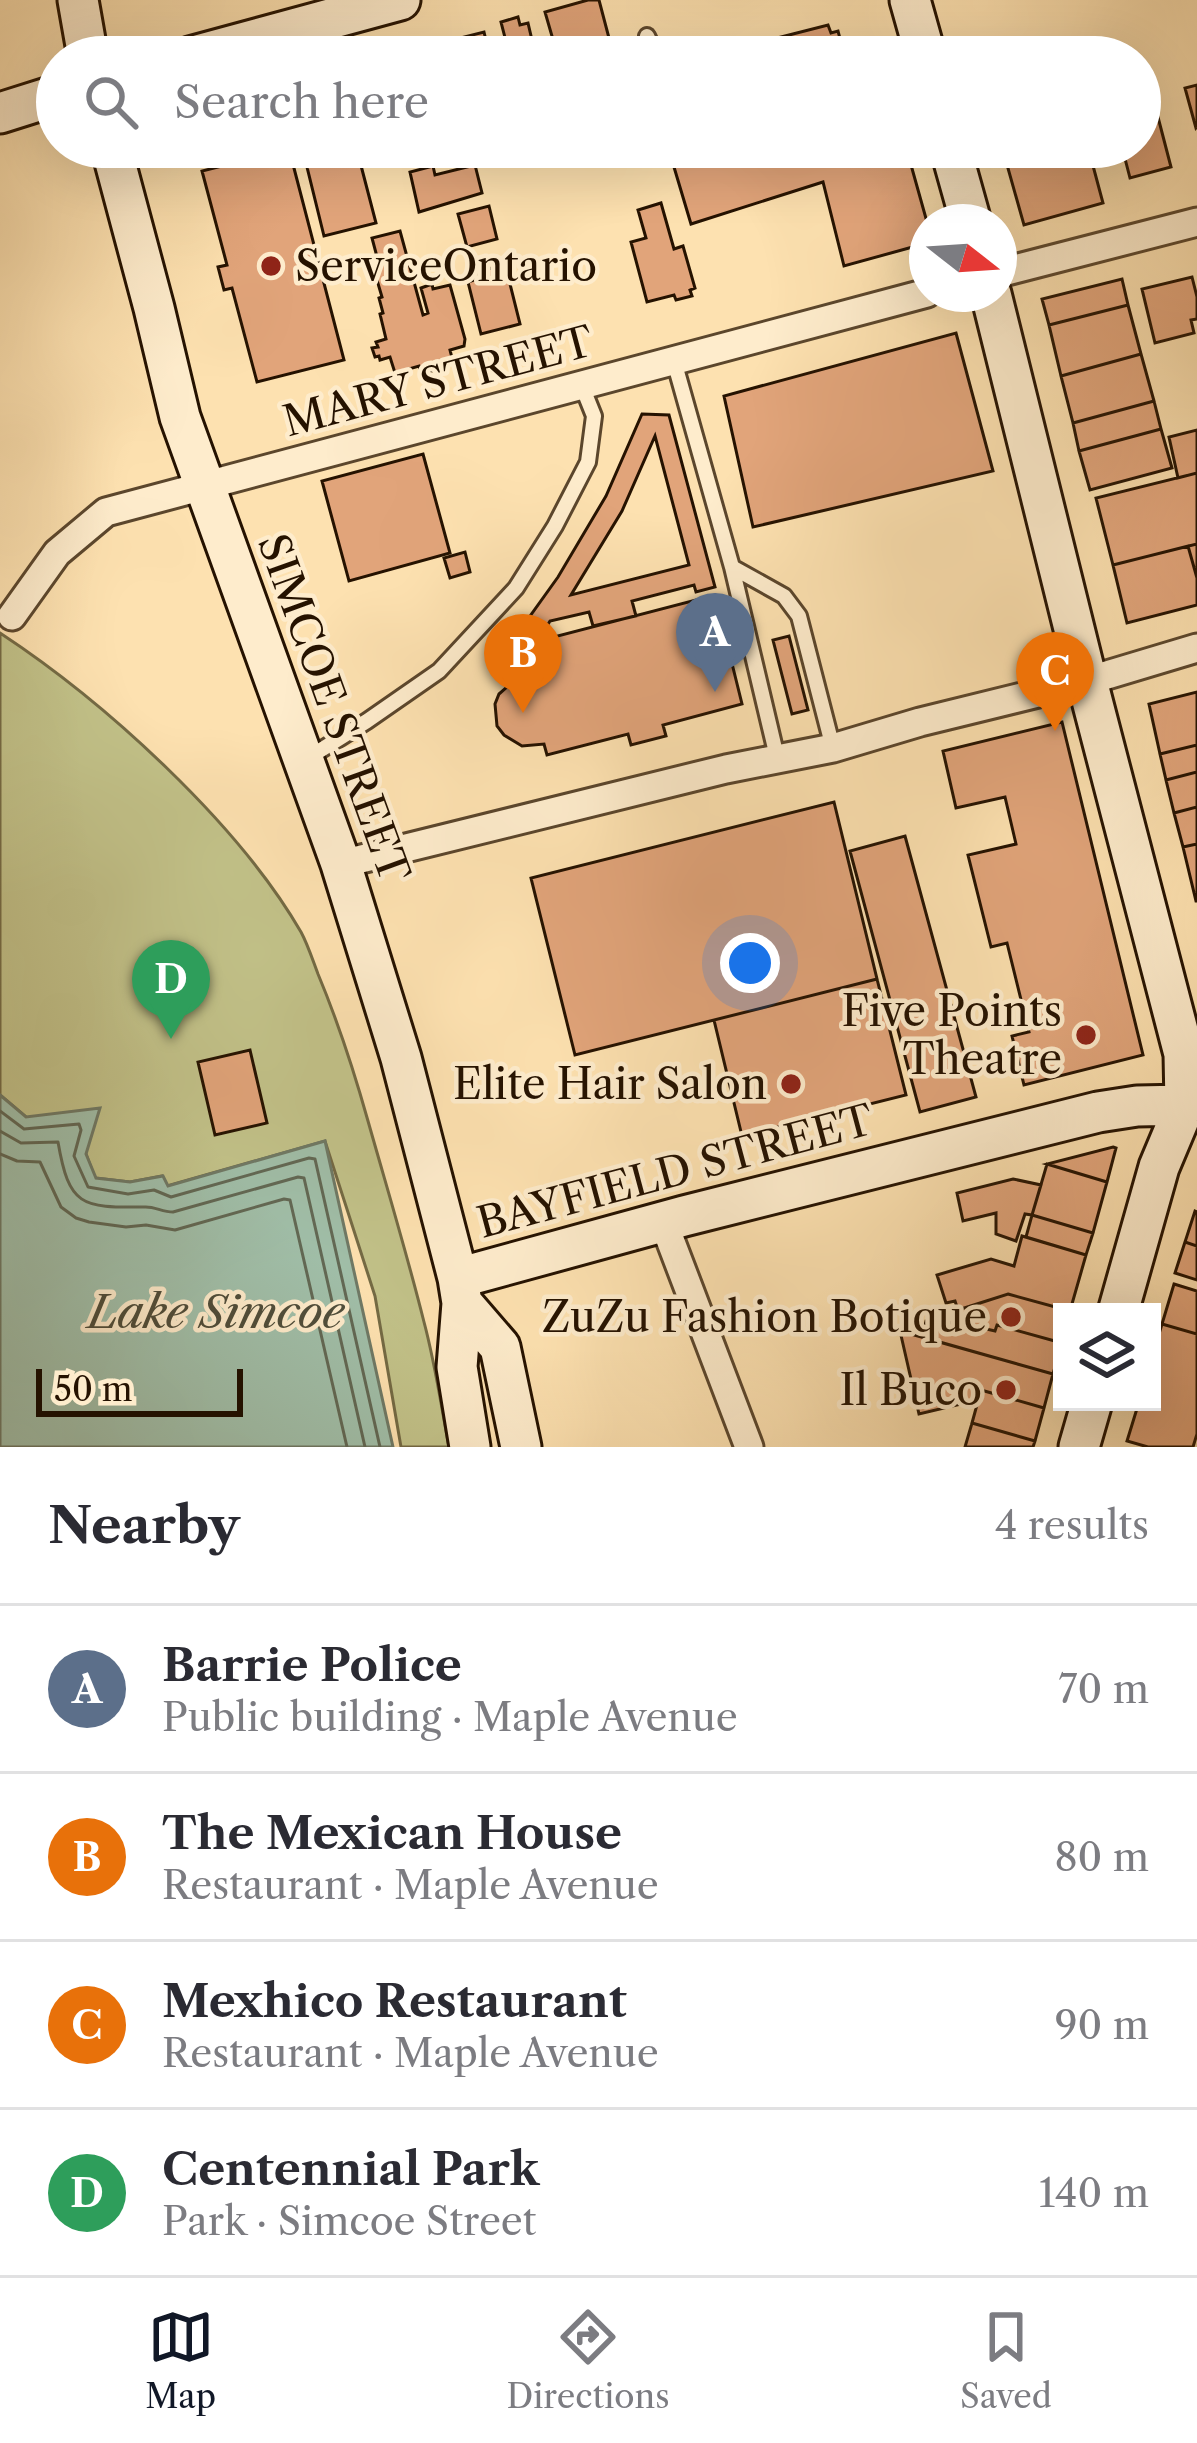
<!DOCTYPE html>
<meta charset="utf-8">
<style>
:root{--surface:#fff;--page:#f2f2f3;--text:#2b2b33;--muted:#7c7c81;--line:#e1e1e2;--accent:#111827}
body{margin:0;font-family:"Libre Caslon Text",serif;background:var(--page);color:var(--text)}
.controls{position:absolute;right:36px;bottom:36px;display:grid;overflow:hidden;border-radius:0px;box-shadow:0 12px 48px #0002}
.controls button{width:108px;height:108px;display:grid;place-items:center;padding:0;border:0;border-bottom:3px solid var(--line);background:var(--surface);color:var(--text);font:60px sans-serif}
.compass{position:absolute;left:909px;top:204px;width:108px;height:108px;border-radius:50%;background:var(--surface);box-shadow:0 12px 48px #0002;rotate:107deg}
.scale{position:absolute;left:36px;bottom:30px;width:207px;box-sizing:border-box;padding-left:12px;border:6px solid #251200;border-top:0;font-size:33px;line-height:42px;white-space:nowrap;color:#251200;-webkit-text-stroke:9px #feeccc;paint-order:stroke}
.you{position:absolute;left:750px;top:963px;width:42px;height:42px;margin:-30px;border:9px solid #fff;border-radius:50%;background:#1a73e8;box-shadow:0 0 0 18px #1a73e833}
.badge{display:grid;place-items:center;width:78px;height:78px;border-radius:50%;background:var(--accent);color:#fff;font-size:39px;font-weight:700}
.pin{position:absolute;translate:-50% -99px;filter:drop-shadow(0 3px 6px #0008)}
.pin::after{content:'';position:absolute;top:63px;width:42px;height:36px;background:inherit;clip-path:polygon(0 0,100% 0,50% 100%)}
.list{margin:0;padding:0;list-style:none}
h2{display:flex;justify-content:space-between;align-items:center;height:156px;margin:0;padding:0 48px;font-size:51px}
h2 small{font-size:39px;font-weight:400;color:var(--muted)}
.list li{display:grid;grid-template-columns:78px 1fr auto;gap:36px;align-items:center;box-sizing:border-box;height:168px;padding:0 48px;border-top:3px solid var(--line)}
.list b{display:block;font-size:45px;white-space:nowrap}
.list p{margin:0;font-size:39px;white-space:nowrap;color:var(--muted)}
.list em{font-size:39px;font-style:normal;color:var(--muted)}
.icon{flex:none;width:66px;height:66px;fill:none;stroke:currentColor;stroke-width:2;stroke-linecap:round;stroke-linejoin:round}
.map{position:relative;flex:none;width:1197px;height:1447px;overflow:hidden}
.search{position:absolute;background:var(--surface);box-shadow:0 12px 48px #0002;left:36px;right:36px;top:36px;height:132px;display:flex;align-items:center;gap:30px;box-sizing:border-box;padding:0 42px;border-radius:66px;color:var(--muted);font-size:45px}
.sheet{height:828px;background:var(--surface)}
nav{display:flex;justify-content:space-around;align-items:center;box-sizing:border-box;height:168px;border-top:3px solid var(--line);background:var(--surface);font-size:33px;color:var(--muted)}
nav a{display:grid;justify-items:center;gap:6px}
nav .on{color:var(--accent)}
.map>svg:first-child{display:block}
.green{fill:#c2c289;stroke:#746a44;stroke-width:3}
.water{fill:#a0bea8;stroke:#6f7965;stroke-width:3}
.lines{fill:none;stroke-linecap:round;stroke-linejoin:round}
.shore{stroke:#626854;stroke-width:3}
.building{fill:#e1a47a;stroke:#251200;stroke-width:3;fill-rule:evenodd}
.lane-casing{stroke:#5b462c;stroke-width:20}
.street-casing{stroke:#5b462c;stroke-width:33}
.secondary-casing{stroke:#251200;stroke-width:45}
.lane{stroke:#feeccc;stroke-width:14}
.street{stroke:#feeccc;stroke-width:27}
.secondary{stroke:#feeccc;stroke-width:39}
.poi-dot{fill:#8f2418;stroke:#feeccc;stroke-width:4.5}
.labels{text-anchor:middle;stroke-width:9;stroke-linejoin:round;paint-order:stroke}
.poi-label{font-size:42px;fill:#251200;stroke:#feeccc;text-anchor:end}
.street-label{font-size:42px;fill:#251200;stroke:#feeccc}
.water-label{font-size:45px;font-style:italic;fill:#504e3b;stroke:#feeccc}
</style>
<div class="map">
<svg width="1197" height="1447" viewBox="0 0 1197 1447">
<rect width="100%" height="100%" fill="#fde1b0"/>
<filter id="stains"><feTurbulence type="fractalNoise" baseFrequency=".00167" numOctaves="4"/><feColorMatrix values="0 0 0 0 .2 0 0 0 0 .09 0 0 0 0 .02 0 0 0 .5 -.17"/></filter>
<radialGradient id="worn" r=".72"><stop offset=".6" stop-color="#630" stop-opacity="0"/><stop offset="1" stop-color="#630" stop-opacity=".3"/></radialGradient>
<path class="green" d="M0,633C105,702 238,823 301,932C308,945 313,961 318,974C338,1022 354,1071 368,1121C387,1188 407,1254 424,1322C435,1363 441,1405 449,1447H401L375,1296L325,1141L167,1186L162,1176L130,1182L95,1178L86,1154L26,1117L0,1095Z"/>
<path class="water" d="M0,1095L26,1117L100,1108L86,1154L96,1178L130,1182L163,1176L168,1186L325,1141L393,1447H0Z"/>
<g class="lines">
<path class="shore" d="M0,1111L24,1129L79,1124L81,1130L74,1156L88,1187L128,1194L154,1190L171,1197L309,1158L315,1159L380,1447
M0,1131L21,1143L58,1142C69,1206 81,1208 144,1207C154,1206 162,1212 173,1212L298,1177L304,1178L365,1447
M0,1154L17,1161L40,1162L61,1207L76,1218L89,1222L126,1227L146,1225L175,1230L284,1199L290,1200L347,1447"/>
</g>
<path class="building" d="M588,0H599L614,57H558L545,12Z
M518,17L520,25L528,23L535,53L510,57L501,22Z
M828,25L831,33L838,31L845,57H723L735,54L734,49Z
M484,32L490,57H460L456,39Z
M449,41L453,57H418L416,50Z
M366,47L369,57H328Z
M1197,85V127L1196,128L1185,88Z
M1153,98L1171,167L1130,178L1122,147H1140V101Z
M311,147H343L344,149L314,157Z
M668,147H906L927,222V243L844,266L823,182L691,224Z
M1002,147H1088L1103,203L1024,225Z
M289,149L344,360L257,382L232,288L224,290L218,267L227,265L202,171Z
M358,154L376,223L324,236L307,167Z
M475,165L482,193L419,212L410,172L433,166L435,175Z
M661,203L674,249L683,246L695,288L690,290L692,296L676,300L674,295L647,302L631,242L646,238L638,210Z
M489,206L497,239L467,247L458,214Z
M400,231L423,315L428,313L421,288L432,284L433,289L450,285L465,339L464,346L450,350L452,358L429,364L431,371L421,373L419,366L395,373L390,357L380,360L379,356L375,357L372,348L378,347L376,342L386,339L380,314L383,313L379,298L382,297L374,270L380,268L372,238Z
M492,268L494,275L507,272L520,324L481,334L468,282L480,278L478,271Z
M1192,277L1197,297V319L1191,320L1194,333L1155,343L1142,289Z
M1122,279L1128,305L1049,325L1042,299Z
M1128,305L1141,354L1061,376L1049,325Z
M956,333L993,471L753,527L724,396Z
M1141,354L1154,401L1073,423L1061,376Z
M1154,401L1161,429L1079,451L1073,423Z
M642,414L669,415L715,587L696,592L694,585L632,601L636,616L593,626L589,612L550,621L544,631L528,619L558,577L606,496ZM655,436L689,565L571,595L622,511Z
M1161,429L1172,468L1090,490L1079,451Z
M1197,430V473L1178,478L1169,437Z
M423,454L450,553L349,581L322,481Z
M1197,473V544L1113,565L1096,498Z
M1197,544V578L1188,546Z
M1188,546L1197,578V605L1127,623L1113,565Z
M465,552L470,572L450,578L444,558Z
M715,595L742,704L663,725L666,736L631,745L628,734L547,755L544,744L522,746L504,735L497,726L495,704L499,694L515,680L526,677L519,646Z
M789,636L808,710L792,714L773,640Z
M1197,692V745L1160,754L1149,704Z
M1062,722L1143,1055L1024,1085L1012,1036L1029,1032L1007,943L991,947L968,855L1016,844L1005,797L956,808L943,751Z
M1197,745V772L1166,780L1160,754Z
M1197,772V807L1174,813L1166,780Z
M834,802L877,979L575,1055L531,878Z
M1197,807V844L1183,847L1174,813Z
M905,836L976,1097L920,1112L850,851Z
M1197,844V901H1196L1183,847Z
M877,979L906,1095L742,1136L714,1020Z
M250,1050L267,1123L215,1135L198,1062Z
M1113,1147L1116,1148L1107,1182L1047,1164Z
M1047,1164L1107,1182L1093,1233L1032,1215Z
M1013,1179L1041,1185L1032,1215L1025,1214L1016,1241L996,1234V1213L963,1221L957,1193Z
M1195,1211L1197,1212V1246L1185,1242Z
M1032,1215L1093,1233L1086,1255L1026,1237Z
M1022,1236L1086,1255L1070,1311L1008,1294L958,1310L955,1301L946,1303L937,1275L991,1259L1014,1266Z
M1185,1242L1197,1246V1280L1175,1273Z
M1174,1284L1197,1291V1334L1162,1324Z
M1008,1294L1070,1311L1062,1312V1343L997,1325L995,1331L960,1323L958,1310Z
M926,1321L960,1323L995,1331L997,1325L1062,1343L1053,1374L922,1337Z
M1162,1324L1197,1334V1434L1193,1447H1148L1127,1441L1139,1402H1152V1357Z
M900,1331L1053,1374L1044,1408L981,1390L978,1400L919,1414Z
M981,1390L1044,1408L1035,1441L972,1423Z
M972,1423L1035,1441L1033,1447H965Z"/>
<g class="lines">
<g class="lane-casing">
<path id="lane" d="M647,36L657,57
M674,361L732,567L777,757
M732,567L784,596L799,616L833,748
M305,760L367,721L439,671L516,588L555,526L588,462L594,416L582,386"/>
</g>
<g class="street-casing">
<path id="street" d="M999,273L1197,222
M12,616L57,553L106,512L927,293
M341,864L726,769L833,748L920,722L1087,681L1197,648
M663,1221L749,1447"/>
</g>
<g class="secondary-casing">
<path id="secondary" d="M78,0L88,57
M910,0L926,57
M190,57L400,0
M0,113L57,95
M111,147L154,308L180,417L341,864L401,1058L458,1278L462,1303L457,1367L470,1447
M950,147L971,222
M991,294L1087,681L1184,1054L1185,1105L1159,1167L1118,1312
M458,1278L684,1216L1098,1112L1137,1106L1185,1105L1197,1097
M462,1303L500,1347L521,1447
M1079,1447L1092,1402"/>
</g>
<use href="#lane" class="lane"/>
<use href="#street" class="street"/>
<use href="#secondary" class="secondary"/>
</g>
<g class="poi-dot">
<circle cx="271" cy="266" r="12"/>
<circle cx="1086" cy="1035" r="12"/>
<circle cx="791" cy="1084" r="12"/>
<circle cx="1011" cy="1317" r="12"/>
<circle cx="1006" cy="1390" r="12"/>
</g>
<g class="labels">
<g class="poi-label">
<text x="295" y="281" text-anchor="start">ServiceOntario</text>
<text x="1062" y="1026">Five Points<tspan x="1062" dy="48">Theatre</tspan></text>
<text x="767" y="1099">Elite Hair Salon</text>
<text x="987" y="1332">ZuZu Fashion Botique</text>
<text x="982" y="1405">Il Buco</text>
</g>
<g class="street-label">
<text transform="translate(438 381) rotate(-15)" y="15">MARY STREET</text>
<text transform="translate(334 708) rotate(70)" y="15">SIMCOE STREET</text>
<text transform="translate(675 1171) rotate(-15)" y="15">BAYFIELD STREET</text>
</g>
<g class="water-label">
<text x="216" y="1328">Lake Simcoe</text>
</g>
</g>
<rect width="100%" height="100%" filter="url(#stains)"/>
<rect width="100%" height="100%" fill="url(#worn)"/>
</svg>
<div class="controls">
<button><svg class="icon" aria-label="layers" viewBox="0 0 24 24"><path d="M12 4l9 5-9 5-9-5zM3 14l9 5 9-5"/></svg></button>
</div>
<svg class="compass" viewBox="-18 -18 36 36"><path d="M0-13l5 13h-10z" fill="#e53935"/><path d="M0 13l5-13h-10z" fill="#7c7c81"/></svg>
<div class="scale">50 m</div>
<div class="you"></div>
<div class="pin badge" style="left:715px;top:692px;background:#5c6f8a">A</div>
<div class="pin badge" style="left:523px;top:713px;background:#e8710a">B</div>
<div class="pin badge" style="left:1055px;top:731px;background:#e8710a">C</div>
<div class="pin badge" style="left:171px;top:1039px;background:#2e9e5b">D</div>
<div class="search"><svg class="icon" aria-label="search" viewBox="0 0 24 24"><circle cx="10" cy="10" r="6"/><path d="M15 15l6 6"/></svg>Search here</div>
</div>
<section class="sheet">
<h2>Nearby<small>4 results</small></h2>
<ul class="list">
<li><span class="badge" style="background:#5c6f8a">A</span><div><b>Barrie Police</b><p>Public building · Maple Avenue</p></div><em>70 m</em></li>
<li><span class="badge" style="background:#e8710a">B</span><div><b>The Mexican House</b><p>Restaurant · Maple Avenue</p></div><em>80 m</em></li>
<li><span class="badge" style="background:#e8710a">C</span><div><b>Mexhico Restaurant</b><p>Restaurant · Maple Avenue</p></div><em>90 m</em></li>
<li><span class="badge" style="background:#2e9e5b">D</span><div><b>Centennial Park</b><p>Park · Simcoe Street</p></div><em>140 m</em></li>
</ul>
</section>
<nav>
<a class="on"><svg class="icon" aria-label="map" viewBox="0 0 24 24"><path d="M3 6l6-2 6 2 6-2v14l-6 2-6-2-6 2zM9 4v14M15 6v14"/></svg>Map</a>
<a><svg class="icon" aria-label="directions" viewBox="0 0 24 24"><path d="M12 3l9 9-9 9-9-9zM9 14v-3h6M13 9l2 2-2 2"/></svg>Directions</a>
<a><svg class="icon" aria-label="saved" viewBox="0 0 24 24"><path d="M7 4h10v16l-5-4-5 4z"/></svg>Saved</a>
</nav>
